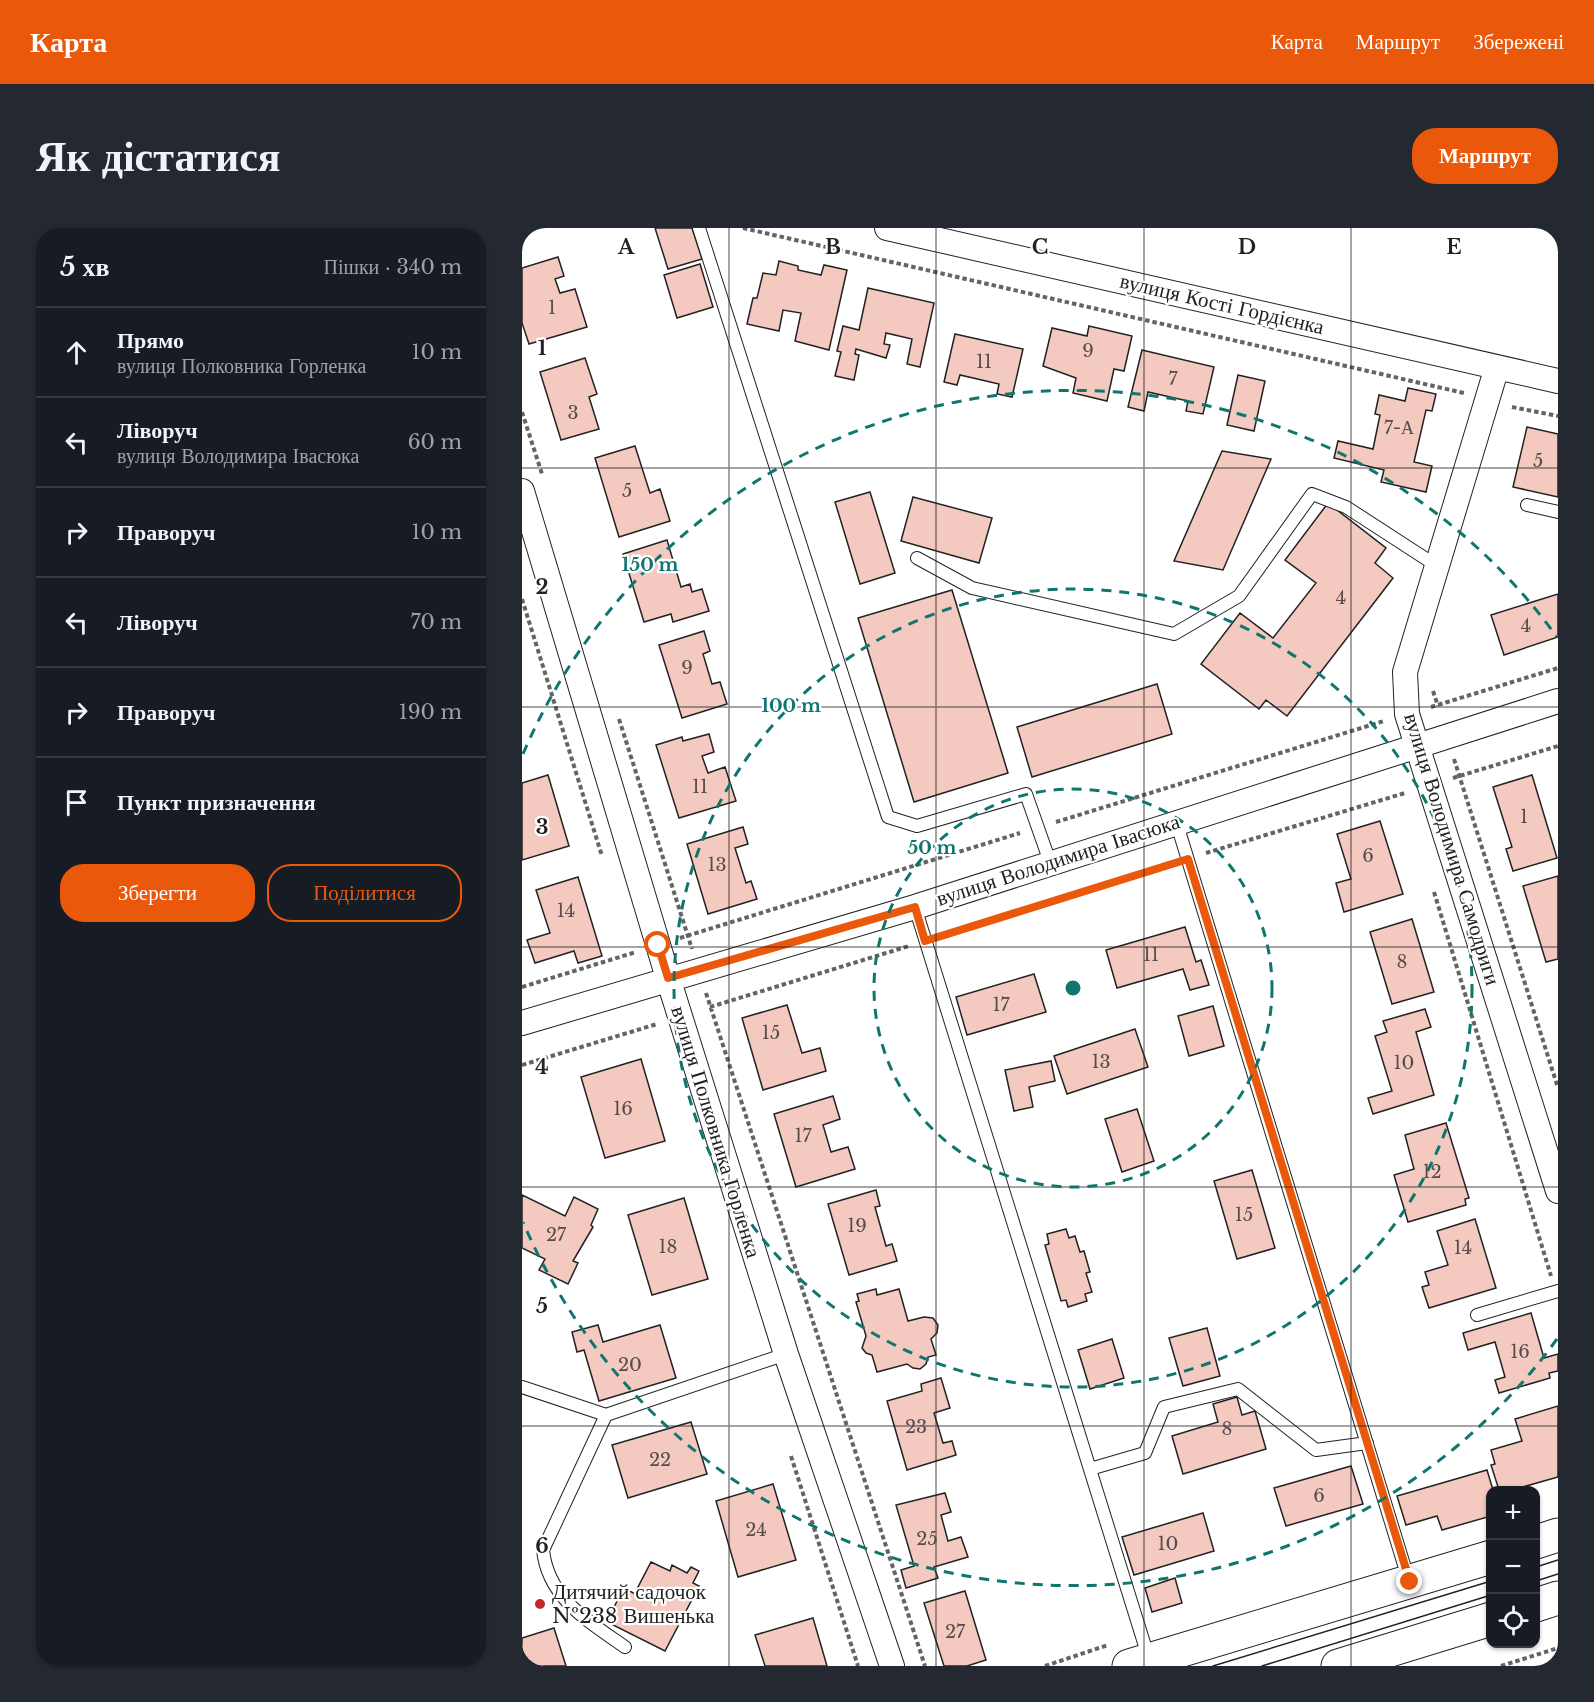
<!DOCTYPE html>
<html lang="uk">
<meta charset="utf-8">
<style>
:root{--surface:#171b24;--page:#242831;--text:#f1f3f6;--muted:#9ea1a6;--line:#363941;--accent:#ea580c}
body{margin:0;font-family:"Libre Baskerville",serif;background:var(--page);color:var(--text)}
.controls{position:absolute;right:18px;bottom:18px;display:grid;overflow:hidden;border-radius:12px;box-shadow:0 2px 4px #0004}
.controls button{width:54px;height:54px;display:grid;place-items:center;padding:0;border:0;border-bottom:2px solid var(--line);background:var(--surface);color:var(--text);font:30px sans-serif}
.stop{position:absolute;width:18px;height:18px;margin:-14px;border:4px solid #ea580c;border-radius:50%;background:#fff}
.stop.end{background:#ea580c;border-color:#fff;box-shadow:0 2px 6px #0008}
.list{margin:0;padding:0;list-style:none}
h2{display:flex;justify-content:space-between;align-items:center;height:78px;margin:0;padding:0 24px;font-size:26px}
h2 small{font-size:20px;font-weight:400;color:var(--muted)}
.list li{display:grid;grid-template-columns:39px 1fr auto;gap:18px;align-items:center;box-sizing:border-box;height:90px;padding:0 24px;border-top:2px solid var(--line)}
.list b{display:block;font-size:22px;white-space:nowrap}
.list p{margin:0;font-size:20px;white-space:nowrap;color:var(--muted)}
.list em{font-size:20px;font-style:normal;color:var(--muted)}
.actions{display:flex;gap:12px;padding:18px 24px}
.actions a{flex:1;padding:14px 0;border:2px solid var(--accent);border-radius:24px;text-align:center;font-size:21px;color:var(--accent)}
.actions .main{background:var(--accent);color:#fff}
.icon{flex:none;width:33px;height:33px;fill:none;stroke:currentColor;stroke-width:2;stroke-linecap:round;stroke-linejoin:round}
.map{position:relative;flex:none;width:1036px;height:1438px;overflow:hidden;border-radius:24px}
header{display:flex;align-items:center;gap:36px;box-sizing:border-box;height:84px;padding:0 30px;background:var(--accent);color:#fff}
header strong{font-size:28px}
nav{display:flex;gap:33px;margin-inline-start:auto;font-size:21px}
.intro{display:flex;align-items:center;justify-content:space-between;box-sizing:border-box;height:144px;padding:0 36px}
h1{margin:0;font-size:42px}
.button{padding:15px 27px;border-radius:24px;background:var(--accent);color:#fff;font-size:21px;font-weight:700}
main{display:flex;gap:36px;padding:0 36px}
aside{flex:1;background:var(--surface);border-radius:24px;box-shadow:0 2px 4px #0004}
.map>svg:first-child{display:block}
.building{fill:#f3c9c0;stroke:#222;stroke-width:1.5}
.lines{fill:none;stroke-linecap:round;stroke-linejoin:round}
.lane-casing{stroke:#222;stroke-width:14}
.street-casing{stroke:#222;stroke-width:26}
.highway-casing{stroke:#222;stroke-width:35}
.path{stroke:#646464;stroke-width:4;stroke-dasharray:4.5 3;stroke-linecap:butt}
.lane{stroke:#fff;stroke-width:12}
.street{stroke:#fff;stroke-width:24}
.highway{stroke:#fff;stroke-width:33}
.tram{stroke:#222;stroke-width:1.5}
.route{stroke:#ea580c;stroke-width:8}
.grid{fill:none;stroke:#222;stroke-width:1.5;stroke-opacity:0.55}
.ring{fill:none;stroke:#0f766e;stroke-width:3;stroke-dasharray:10 8}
.poi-dot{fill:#c62828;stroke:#fff;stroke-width:2}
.labels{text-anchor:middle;stroke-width:4.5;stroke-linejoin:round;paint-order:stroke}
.number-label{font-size:18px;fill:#564c4a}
.street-label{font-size:21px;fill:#222;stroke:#fff}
.poi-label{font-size:21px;fill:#222;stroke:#fff;text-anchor:start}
.grid-label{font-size:20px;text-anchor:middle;font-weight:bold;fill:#222;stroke:#fff;stroke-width:4.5;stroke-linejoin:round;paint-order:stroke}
.centre{fill:#0f766e;stroke:#fff;stroke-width:3}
.ring-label{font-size:18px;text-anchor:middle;font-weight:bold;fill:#0f766e;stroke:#fff;stroke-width:4.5;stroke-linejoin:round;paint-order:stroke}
</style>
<header>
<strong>Карта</strong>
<nav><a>Карта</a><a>Маршрут</a><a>Збережені</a></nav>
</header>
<div class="intro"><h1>Як дістатися</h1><a class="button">Маршрут</a></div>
<main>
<aside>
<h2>5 хв<small>Пішки · 340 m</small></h2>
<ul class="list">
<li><svg class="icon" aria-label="ahead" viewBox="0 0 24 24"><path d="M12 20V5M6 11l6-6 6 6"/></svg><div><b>Прямо</b><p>вулиця Полковника Горленка</p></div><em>10 m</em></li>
<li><svg class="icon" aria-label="left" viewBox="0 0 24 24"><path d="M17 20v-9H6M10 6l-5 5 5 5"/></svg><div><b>Ліворуч</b><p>вулиця Володимира Івасюка</p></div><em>60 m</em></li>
<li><svg class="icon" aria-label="right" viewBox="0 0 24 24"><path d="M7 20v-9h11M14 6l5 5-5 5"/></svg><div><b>Праворуч</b></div><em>10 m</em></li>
<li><svg class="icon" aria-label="left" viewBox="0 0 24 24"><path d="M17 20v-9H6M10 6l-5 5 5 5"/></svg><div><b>Ліворуч</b></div><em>70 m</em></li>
<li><svg class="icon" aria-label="right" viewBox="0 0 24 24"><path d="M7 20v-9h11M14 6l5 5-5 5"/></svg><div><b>Праворуч</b></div><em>190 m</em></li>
<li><svg class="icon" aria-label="arrive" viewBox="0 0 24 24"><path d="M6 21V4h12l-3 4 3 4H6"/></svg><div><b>Пункт призначення</b></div></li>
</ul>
<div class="actions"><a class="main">Зберегти</a><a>Поділитися</a></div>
</aside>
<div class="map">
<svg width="1036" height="1438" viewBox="0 0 1036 1438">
<rect width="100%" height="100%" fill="#fff"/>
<path class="building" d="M133,0H170L180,31L146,41Z
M36,29L42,48L33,51L38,65L53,61L65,99L7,116L0,95V40Z
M257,33L276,38V42L299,47L302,37L325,42L307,122L273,113L279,85L261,82L257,103L225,96L231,70H235L241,45L254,47Z
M178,36L191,79L155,90L142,47Z
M346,60L412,75L398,139L385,136L390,111L364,105L362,116L368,117L364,130L334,121L333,126L337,127L332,152L313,148L319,124L315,123L321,98L337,102Z
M567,98L610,108L602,143L592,141L585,173L551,165L554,150L521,138L530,100L565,108Z
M433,106L501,121L490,169L475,166L477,156L438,147L435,157L422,154Z
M620,122L692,139L681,186L664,183L666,173L626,164L622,183L606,179Z
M63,130L75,166L67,169L77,201L39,212L18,144Z
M716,147L743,153L732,203L705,197Z
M886,160L914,166L910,183L904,182L892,234L910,238L904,264L859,254L862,242L812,230L816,213L851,221L858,187L853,186L857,167L883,173Z
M1005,199L1036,206V269L991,259Z
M113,218L128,265L138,261L148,293L97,309L73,230Z
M700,223L749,231L701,342L652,333Z
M348,264L373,345L338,356L313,274Z
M391,269L470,290L457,335L379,313Z
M806,275L864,320L853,335L871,350L765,488L744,472L737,481L679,436L718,385L751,410L794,355L763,332Z
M145,312L159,359L168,356L170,364L180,361L187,383L151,394L149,386L122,394L101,326Z
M430,362L486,545L392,574L336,390Z
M1036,366V409L982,427L969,387Z
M182,403L188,423L181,426L190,456L198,454L205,476L160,490L137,417Z
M635,456L650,506L510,549L495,499Z
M187,506L192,524L180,528L186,545L203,539L214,573L157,590L134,517L160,509L161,513Z
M26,547L47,618L0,632V555Z
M1010,547L1035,630L991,643L984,621L990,619L971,559Z
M858,593L881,666L822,684L814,655L829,651L815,606Z
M221,599L226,616L213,620L224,655L229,653L235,671L186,686L165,616Z
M1036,648V731L1024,734L1001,658Z
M56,649L80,728L56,735L52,723L13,735L5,712L28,705L14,662Z
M890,691L912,764L870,776L848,704Z
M663,699L674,734L679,732L687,757L668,762L661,741L595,760L584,722Z
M512,746L524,784L445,807L434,769Z
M265,777L280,825L298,820L304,843L241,862L220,790Z
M691,778L702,818L667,828L656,788Z
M903,781L909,799L894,804L912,867L851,886L846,870L870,863L853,808L865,804L861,793Z
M613,801L626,839L545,866L532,828Z
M119,831L143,913L83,930L59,849Z
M529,833L533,853L507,859L511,879L492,883L483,842Z
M311,868L318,891L301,897L309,924L326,919L333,941L274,959L252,886Z
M615,881L632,933L600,944L583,891Z
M924,895L947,970L943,971L944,977L886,994L872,947L892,941L883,907Z
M730,942L753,1020L715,1031L692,953Z
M354,962L358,978L353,979L364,1018L370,1016L375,1033L327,1047L306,976Z
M0,967L43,988L52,969L76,981L69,997L71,999L51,1033L56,1035L46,1056L17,1042L23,1031L0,1020Z
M162,970L186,1051L130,1067L106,987Z
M953,991L974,1060L907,1080L900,1059L907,1057L903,1044L926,1037L915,1003Z
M544,1001L547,1010L553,1008L558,1024L562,1023L568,1044L564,1045L570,1064L563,1066L565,1073L546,1079L544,1072L539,1073L523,1017L527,1016L525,1006Z
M354,1061L355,1067L377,1061L386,1093L402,1089L411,1090L416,1097L415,1105L409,1111L414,1127L406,1129L404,1136L398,1141L391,1140L385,1136L355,1144L350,1127L344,1125L340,1120L344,1108L334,1074L337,1073L335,1066Z
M1009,1085L1022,1130L1036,1126V1143L1027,1145L1028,1150L977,1165L973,1152L983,1149L973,1114L946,1122L941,1105Z
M76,1097L81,1114L138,1097L154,1150L77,1173L62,1122L55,1124L50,1104Z
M685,1100L698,1148L661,1158L647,1110Z
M590,1111L602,1150L568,1161L556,1122Z
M419,1150L428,1180L412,1185L421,1215L430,1213L434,1227L385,1242L365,1173L400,1163L399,1156Z
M715,1169L720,1187L733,1183L744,1221L661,1246L650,1208L696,1194L691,1176Z
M1036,1178V1249L990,1262H977L969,1237L973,1236L969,1222L1000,1213L993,1191Z
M169,1194L185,1246L106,1270L90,1217Z
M829,1238L841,1276L764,1298L752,1260Z
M965,1242L971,1262H969V1288L920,1302L915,1288L884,1297L875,1268Z
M251,1256L274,1332L216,1349L194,1273Z
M423,1265L429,1284L419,1287L426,1313L439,1309L446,1329L412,1339L416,1350L384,1360L379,1342L392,1338L374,1277Z
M681,1285L692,1323L612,1347L600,1309Z
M129,1334L148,1343L150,1337L165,1345L169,1339L177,1343L171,1355L177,1358L143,1423L85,1394L96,1371L93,1370L98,1358L119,1369L122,1364L115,1361Z
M653,1350L660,1375L630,1384L623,1360Z
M443,1363L464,1432L445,1438H422L402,1375Z
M291,1390L305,1438H243L233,1407Z
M32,1400L44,1438H0V1410Z"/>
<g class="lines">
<g class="lane-casing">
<path id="lane" d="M177,0L366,589L395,598L504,566L528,634
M1005,277L1036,284
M395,330L450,360L652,406L717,368L790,266L824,279L915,338
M654,593L887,1353
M393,679L627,1431
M955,1087L1036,1063
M0,1159L84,1187L264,1126
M84,1187L21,1322C26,1370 66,1393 103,1419
M568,1241L623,1225L642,1179L716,1161L794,1222L845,1215"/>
</g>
<g class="street-casing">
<path id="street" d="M365,0L1036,153
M975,139L883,444L885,486L1036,963
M0,263L146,750L264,1126L370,1438
M0,795L393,679L1036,473"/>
</g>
<g class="highway-casing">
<path id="highway" d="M1014,1314L1036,1307
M1014,1377L1036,1370
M607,1438L969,1329
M816,1438L969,1391"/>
</g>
<path class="path" d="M221,0L942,165
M0,1L2,0
M990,179L1036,188
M0,184L20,246
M0,371L80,628
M911,463L916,478
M909,479L1036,440
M97,491L170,721
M932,531L1036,860
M931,550L1036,518
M534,594L862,493
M684,625L883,565
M912,664L1029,1048
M420,708L648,636
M158,710L498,605
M0,759L114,724
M184,765L403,1438
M188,779L387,718
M0,837L135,796
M269,1228L336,1438
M523,1438L586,1417
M979,1438L1036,1420"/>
<use href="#lane" class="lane"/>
<use href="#street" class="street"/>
<use href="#highway" class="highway"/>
<path class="tram" d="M1014,1339L1036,1332
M1014,1353L1036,1346
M691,1438L969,1353
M740,1438L969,1367"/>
</g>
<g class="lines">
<path class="route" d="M136,717L146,750L393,679L403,713L666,631L888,1354"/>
</g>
<path class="grid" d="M207,0V1438M414,0V1438M622,0V1438M829,0V1438M0,240H1036M0,479H1036M0,719H1036M0,959H1036M0,1198H1036"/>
<g class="ring">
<circle cx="551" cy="760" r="199"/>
<circle cx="551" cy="760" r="399"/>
<path d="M1035 1111A598 598 0 0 1 1 994M1 526A598 598 0 0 1 1035 409"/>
</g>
<circle class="poi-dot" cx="18" cy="1376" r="6"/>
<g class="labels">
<g class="number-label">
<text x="30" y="86">1</text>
<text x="566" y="129">9</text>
<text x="462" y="140">11</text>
<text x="651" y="157">7</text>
<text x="51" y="191">3</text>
<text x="877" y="206">7-А</text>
<text x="1016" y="239">5</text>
<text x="105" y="269">5</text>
<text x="819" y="376">4</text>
<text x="1004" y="404">4</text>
<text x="165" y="446">9</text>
<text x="178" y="565">11</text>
<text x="1002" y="595">1</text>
<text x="846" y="634">6</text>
<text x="195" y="643">13</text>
<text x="44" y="689">14</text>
<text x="629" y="733">11</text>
<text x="880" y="740">8</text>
<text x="479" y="783">17</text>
<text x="249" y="811">15</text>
<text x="579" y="840">13</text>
<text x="882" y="841">10</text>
<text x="101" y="887">16</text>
<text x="281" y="914">17</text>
<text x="910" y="950">12</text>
<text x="722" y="993">15</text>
<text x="335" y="1004">19</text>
<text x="34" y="1013">27</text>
<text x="146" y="1025">18</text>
<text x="941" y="1026">14</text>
<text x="998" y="1130">16</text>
<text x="108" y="1143">20</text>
<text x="394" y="1205">23</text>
<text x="705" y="1207">8</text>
<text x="138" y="1238">22</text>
<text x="797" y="1274">6</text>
<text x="234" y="1308">24</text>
<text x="405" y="1317">25</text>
<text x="646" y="1322">10</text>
<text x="433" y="1410">27</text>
</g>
<g class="street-label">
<text transform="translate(700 76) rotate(13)" y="7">вулиця Кості Гордієнка</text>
<text transform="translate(930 621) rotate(73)" y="7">вулиця Володимира Самодриги</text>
<text transform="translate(536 632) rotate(-18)" y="7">вулиця Володимира Івасюка</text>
<text transform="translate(194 904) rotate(73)" y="7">вулиця Полковника Горленка</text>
</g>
<g class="poi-label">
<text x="30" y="1371">Дитячий садочок<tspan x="30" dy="24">№238 Вишенька</tspan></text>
</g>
</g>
<g class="grid-label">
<text x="104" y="26">A</text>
<text x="311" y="26">B</text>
<text x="518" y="26">C</text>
<text x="725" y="26">D</text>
<text x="932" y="26">E</text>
<text x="20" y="127">1</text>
<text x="20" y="366">2</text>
<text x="20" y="606">3</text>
<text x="20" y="846">4</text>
<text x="20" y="1085">5</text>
<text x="20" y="1325">6</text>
</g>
<circle cx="551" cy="760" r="9" class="centre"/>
<g class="ring-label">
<text x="128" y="343">150 m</text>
<text x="269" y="484">100 m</text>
<text x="410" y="626">50 m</text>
</g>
</svg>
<div class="controls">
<button>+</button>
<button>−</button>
<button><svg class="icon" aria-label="locate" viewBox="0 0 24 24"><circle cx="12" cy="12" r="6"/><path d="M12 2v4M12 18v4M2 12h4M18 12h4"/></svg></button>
</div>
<div class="stop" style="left:136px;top:717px"></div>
<div class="stop end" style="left:888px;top:1354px"></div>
</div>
</main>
